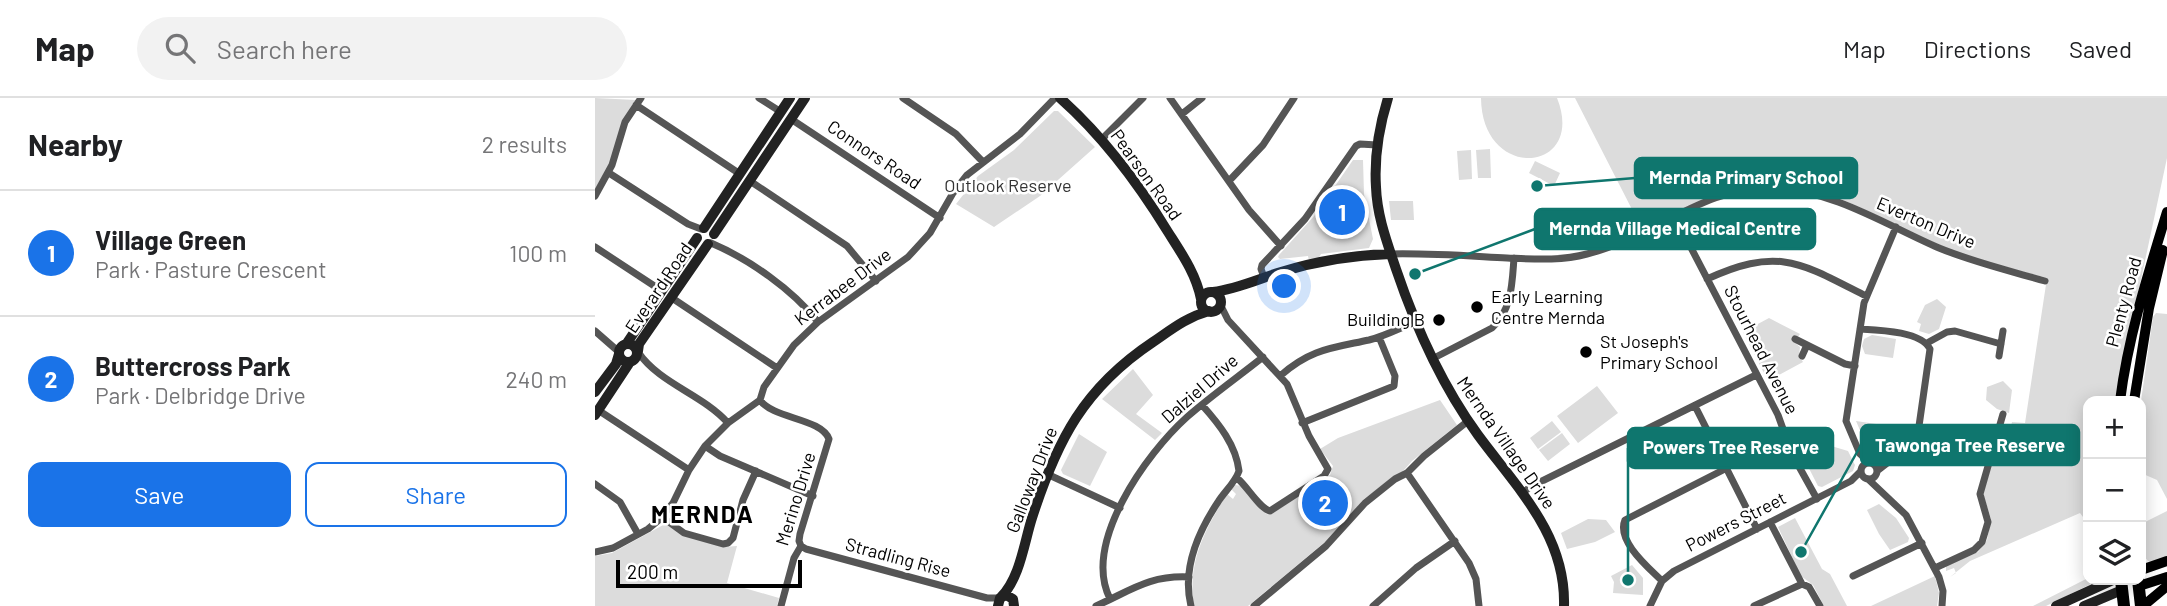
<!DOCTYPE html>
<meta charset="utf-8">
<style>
:root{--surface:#fff;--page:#f2f2f2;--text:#202124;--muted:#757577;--line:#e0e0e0;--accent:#1a73e8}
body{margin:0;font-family:Barlow,sans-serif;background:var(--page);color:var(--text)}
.controls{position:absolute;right:21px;bottom:21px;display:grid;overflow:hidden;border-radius:14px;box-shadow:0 4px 18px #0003}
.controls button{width:63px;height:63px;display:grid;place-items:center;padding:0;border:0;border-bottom:2px solid var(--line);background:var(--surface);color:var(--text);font:35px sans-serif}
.scale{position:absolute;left:21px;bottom:18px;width:186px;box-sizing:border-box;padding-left:7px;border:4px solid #000;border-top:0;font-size:19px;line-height:24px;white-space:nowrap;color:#000;-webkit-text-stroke:5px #fff;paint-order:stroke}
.you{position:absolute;left:690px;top:189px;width:24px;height:24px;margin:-18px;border:5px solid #fff;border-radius:50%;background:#1a73e8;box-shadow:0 0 0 10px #1a73e833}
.badge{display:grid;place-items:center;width:46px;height:46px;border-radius:50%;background:var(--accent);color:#fff;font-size:23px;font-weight:700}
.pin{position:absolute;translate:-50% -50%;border:4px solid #fff;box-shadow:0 2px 7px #0006}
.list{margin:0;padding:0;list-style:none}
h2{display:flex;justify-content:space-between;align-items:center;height:91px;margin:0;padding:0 28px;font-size:30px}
h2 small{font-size:23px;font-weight:400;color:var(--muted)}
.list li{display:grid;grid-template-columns:46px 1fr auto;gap:21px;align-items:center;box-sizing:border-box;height:126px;padding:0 28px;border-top:2px solid var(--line)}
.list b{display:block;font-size:26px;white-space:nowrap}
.list p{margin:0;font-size:23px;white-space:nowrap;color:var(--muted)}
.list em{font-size:23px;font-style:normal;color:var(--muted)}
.actions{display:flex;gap:14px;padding:21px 28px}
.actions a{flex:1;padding:16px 0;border:2px solid var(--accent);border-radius:14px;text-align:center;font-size:24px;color:var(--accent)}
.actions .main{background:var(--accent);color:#fff}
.icon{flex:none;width:38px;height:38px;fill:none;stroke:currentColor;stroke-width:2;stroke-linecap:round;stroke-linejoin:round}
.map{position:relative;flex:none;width:1572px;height:508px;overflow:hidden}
header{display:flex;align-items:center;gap:42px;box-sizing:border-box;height:98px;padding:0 35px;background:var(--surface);border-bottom:2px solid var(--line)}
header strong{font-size:33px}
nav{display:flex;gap:38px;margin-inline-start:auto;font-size:24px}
.search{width:490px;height:63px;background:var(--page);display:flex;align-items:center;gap:18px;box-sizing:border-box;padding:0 24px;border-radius:38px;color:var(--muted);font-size:26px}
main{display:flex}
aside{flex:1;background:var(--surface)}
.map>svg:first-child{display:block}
.green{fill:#dcdcdc}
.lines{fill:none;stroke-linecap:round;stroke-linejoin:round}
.street{stroke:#555;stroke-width:7}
.secondary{stroke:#222;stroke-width:10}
.primary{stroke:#000;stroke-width:10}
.highway{stroke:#000;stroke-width:12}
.poi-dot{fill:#000;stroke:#fff;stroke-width:2.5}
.labels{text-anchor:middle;stroke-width:5;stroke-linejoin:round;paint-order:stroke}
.street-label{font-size:18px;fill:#000;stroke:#fff}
.park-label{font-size:18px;fill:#333;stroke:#fff}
.poi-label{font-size:18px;fill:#000;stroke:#fff;text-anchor:start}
.district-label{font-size:24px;font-weight:bold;letter-spacing:2px;fill:#000;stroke:#fff}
.leader{fill:none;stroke:#0f766e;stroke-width:2.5}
.callout-dot{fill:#0f766e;stroke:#fff;stroke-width:2.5}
.callout{fill:#0f766e;stroke:#0f766e;stroke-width:2.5}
.callout-label{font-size:19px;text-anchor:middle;font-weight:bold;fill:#fff}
</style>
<header>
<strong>Map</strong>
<div class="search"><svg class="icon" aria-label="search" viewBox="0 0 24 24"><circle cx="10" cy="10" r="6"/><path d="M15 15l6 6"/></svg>Search here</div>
<nav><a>Map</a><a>Directions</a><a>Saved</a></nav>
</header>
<main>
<aside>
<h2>Nearby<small>2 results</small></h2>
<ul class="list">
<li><span class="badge">1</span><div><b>Village Green</b><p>Park · Pasture Crescent</p></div><em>100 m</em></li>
<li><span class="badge">2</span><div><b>Buttercross Park</b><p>Park · Delbridge Drive</p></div><em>240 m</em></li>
</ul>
<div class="actions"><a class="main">Save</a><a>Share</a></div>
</aside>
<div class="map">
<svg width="1572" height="508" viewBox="0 0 1572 508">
<rect width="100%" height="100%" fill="#fff"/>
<path class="green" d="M0,0L41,2L13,70L0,92Z
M886,0H962C992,75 887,85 886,0Z
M980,0H1572V60L1520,303H1493V419H1488L1485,415L1375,463L1355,479L1361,475L1359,470L1351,473V468L1383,454L1392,442L1396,421L1388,396L1408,328H1416L1417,324L1430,325L1452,180C1414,170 1376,161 1340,145C1306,130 1273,111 1238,98C1169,73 1123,93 1060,124C1055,126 1052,126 1046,129Z
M459,13H463L500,49L445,98L399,129L361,106L383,78L419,52Z
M895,51L896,80H883L881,52Z
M876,52L877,81L864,82L862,53Z
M758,62H768L769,96L778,141L774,150L726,156L723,161L714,163L713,158L685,161L683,159L684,157L720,117Z
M940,63L965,75L959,88L934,75Z
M794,103H818L819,122H796Z
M1117,110L1126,135L1109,144L1107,141L1102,144L1092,125L1093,121Z
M1342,201L1351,209L1344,231L1334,236L1324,233L1326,226L1322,224L1330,207Z
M1561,215L1572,216V401L1562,382L1546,375V303L1558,219Z
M1174,220L1205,236L1199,244L1205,249L1204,258L1208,264L1173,283L1148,234Z
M1277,237L1301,241L1298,260L1270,256L1267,248L1269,241Z
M538,271L558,297L541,316L567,335L560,342L507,301Z
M1408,283L1417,292L1414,315L1402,311L1391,302L1392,289Z
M1002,288L1023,315L983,345L962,318Z
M845,302L862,327L817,363L809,372L769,401L737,438L653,508H599C592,465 610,431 632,396L638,401L641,396L636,391L639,387C657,386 658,413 675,417L735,377L738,368L725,351L743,340Z
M957,323L966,334L943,351L935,340Z
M1261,323L1288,327L1303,348L1283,360L1276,358Z
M967,335L975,346L953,363L944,352Z
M484,336L512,354L495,388L468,376L466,372Z
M1223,344L1253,353L1260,367L1258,373L1227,389L1223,388L1201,345Z
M1284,406L1301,420L1314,440L1313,444L1295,452L1284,436L1272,412Z
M1572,413V459L1557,464L1553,463L1547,456L1546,426Z
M1200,420L1227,471L1235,476L1252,508H1229L1218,487L1206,478L1183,429Z
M993,421L1011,422L1020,434L1000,444L972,451L966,435Z
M70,426L128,449L142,448L132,485L184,500L182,508H0V458L17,455Z
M1037,467L1048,480V497L1018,495L1019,484L1016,478Z
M1340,478L1344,495L1342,508H1276Z
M1493,480L1504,482L1451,508H1438Z"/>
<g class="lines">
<path class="street" d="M164,0L186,14
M308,0L361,36L388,64
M575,0L654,112L686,148
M41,7L145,76
M587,16L607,0
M196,21L345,120
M507,41L548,0
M14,75L93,126L106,131
M155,83L252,148L281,183
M634,83L668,47L699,0
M0,98L17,67L30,24L46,0
M1079,117L1183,317L1197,356L1222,401
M116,145C154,161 198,192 223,224
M0,149L67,193
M795,156C834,155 873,158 912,160C939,161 966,163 992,156C1058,140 1109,87 1180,90C1239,93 1291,127 1344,150C1378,164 1415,173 1450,183
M669,179L666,171L667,167L710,121L761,48L765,46L782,47
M1112,181C1184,148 1206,165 1271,198
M77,200L182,270
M625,206L633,222L692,286L714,338L733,371L729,378L675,413C664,410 653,389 642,380
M1265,231C1283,232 1326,233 1335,251L1322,342L1282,373
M0,233L24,254
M1200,241L1250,266L1260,268
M1332,245L1352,234L1360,233L1406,246
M43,254C65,286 107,296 133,325
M1207,258L1212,247
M1404,258L1408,233
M837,261L897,230C917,212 917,186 919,160
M685,278C715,251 737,250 774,242C790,238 805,230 820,224
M165,302C178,321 226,320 234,341L205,436L204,443L206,448L199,460L186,508
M1100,308L1162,431
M3,312L94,372
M707,325L799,288L800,278L784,239
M110,348L125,358L218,398
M1275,365L1265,356L1251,323L1269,205L1301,129
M1266 373a8 8 0 1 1 16 0a8 8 0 1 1-16 0Z
M812,375L874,465L881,481L884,508
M452,376L525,410
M1273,381L1311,417L1344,479L1348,493L1347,508
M0,386L25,404L43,436
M927,395L937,388L1161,277
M67,419L89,435L128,446L133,445L138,440L148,402L161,373
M1175,424L1207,486L1214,489L1225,508
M206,448L211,451L392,500H405
M0,454L18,450L53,431L65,421L78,405L94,372L110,348L133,325L165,302L169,289L199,247L223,224L313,159L335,135L358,95L372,77L425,36L460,0
M1340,470L1379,452L1387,444L1393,424L1385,396L1408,316
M1258,478L1327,445
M1067,483C1054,470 1021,443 1030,422L1132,370
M515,501C487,445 551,356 592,319C616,298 643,279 668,259
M501,508C535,493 554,477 594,479
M596,508C587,472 603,434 623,404C629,394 640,385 644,373C641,347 624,326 607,307
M659,508L731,448L770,405L800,381L812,375L829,358L873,323
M778,508L821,470L860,443
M1055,508L1067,483L1079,473L1256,383L1266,373
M1159,508L1207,486"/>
<path class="secondary" d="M465,0C509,39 543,85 573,134C587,156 601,176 606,201
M793,0C784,29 779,58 781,89C782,118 792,144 801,171C821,230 846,286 883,337C922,390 971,437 969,508
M109,130L195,0
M119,136L210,0
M618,194C642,191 663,181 686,174C722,163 758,157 795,156
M606 204a10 10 0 1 1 20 0a10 10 0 1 1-20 0Z
M32,245L102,140
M24 255a9 9 0 1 1 18 0a9 9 0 1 1-18 0Z
M43,253L44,246L113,146
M0,294L21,266L24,256
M0,317L35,264
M406,499C425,480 429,445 437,420C462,342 489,290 558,244C577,231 592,219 614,213
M403,508L405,500L411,497L418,501L419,508
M1461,508L1518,482
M1489,508L1527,492"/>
<path class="primary" d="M1525,303C1533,239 1553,176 1572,114
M1539,303L1554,210L1568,152
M1546,472L1572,463
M1544,488L1572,479
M1548,508L1572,488"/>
<path class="highway" d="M1526,482L1529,508
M1543,482L1546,508"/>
</g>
<g class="poi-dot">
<circle cx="882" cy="209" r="7"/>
<circle cx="844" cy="222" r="7"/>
<circle cx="991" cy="254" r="7"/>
</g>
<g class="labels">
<g class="street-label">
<text transform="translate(279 57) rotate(34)" y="6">Connors Road</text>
<text transform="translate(551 77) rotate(54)" y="6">Pearson Road</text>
<text transform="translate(1331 125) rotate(23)" y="6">Everton Drive</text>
<text transform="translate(248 189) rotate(-37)" y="6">Kerrabee Drive</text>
<text transform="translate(64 190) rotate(-56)" y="6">Everard Road</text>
<text transform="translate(1529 204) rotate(-75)" y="6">Plenty Road</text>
<text transform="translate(1166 252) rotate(63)" y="6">Stourhead Avenue</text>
<text transform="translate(605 291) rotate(-41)" y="6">Dalziel Drive</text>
<text transform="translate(911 345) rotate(55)" y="6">Mernda Village Drive</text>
<text transform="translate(437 382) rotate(-69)" y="6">Galloway Drive</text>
<text transform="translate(201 401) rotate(-73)" y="6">Merino Drive</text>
<text transform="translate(1141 424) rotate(-27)" y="6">Powers Street</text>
<text transform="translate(303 460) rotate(15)" y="6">Stradling Rise</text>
</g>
<g class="park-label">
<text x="413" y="94">Outlook Reserve</text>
</g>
<g class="poi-label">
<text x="896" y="205">Early Learning<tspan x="896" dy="21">Centre Mernda</tspan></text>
<text x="830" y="228" text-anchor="end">Building B</text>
<text x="1005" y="250">St Joseph's<tspan x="1005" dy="21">Primary School</tspan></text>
</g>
<g class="district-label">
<text x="108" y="425">MERNDA</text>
</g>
</g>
<path class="leader" d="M942 88L1040 80M820 176L940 131M1206 454L1266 347M1033 482L1033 350"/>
<g class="callout-dot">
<circle cx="942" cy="88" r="7"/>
<circle cx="820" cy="176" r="7"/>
<circle cx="1206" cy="454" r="7"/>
<circle cx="1033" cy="482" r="7"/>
</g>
<g class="callout">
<rect x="1040" y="60" width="222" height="40" rx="7"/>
<rect x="940" y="111" width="280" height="40" rx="7"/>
<rect x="1266" y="327" width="218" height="40" rx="7"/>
<rect x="1033" y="330" width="205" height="40" rx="7"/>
</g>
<g class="callout-label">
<text x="1151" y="86">Mernda Primary School</text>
<text x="1080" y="137">Mernda Village Medical Centre</text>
<text x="1375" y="354">Tawonga Tree Reserve</text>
<text x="1136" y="356">Powers Tree Reserve</text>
</g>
</svg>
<div class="controls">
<button>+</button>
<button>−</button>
<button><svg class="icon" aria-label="layers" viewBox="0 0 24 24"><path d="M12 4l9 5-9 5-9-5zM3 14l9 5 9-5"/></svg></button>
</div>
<div class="scale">200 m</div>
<div class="you"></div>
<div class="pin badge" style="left:747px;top:114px">1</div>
<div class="pin badge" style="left:730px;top:405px">2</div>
</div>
</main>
